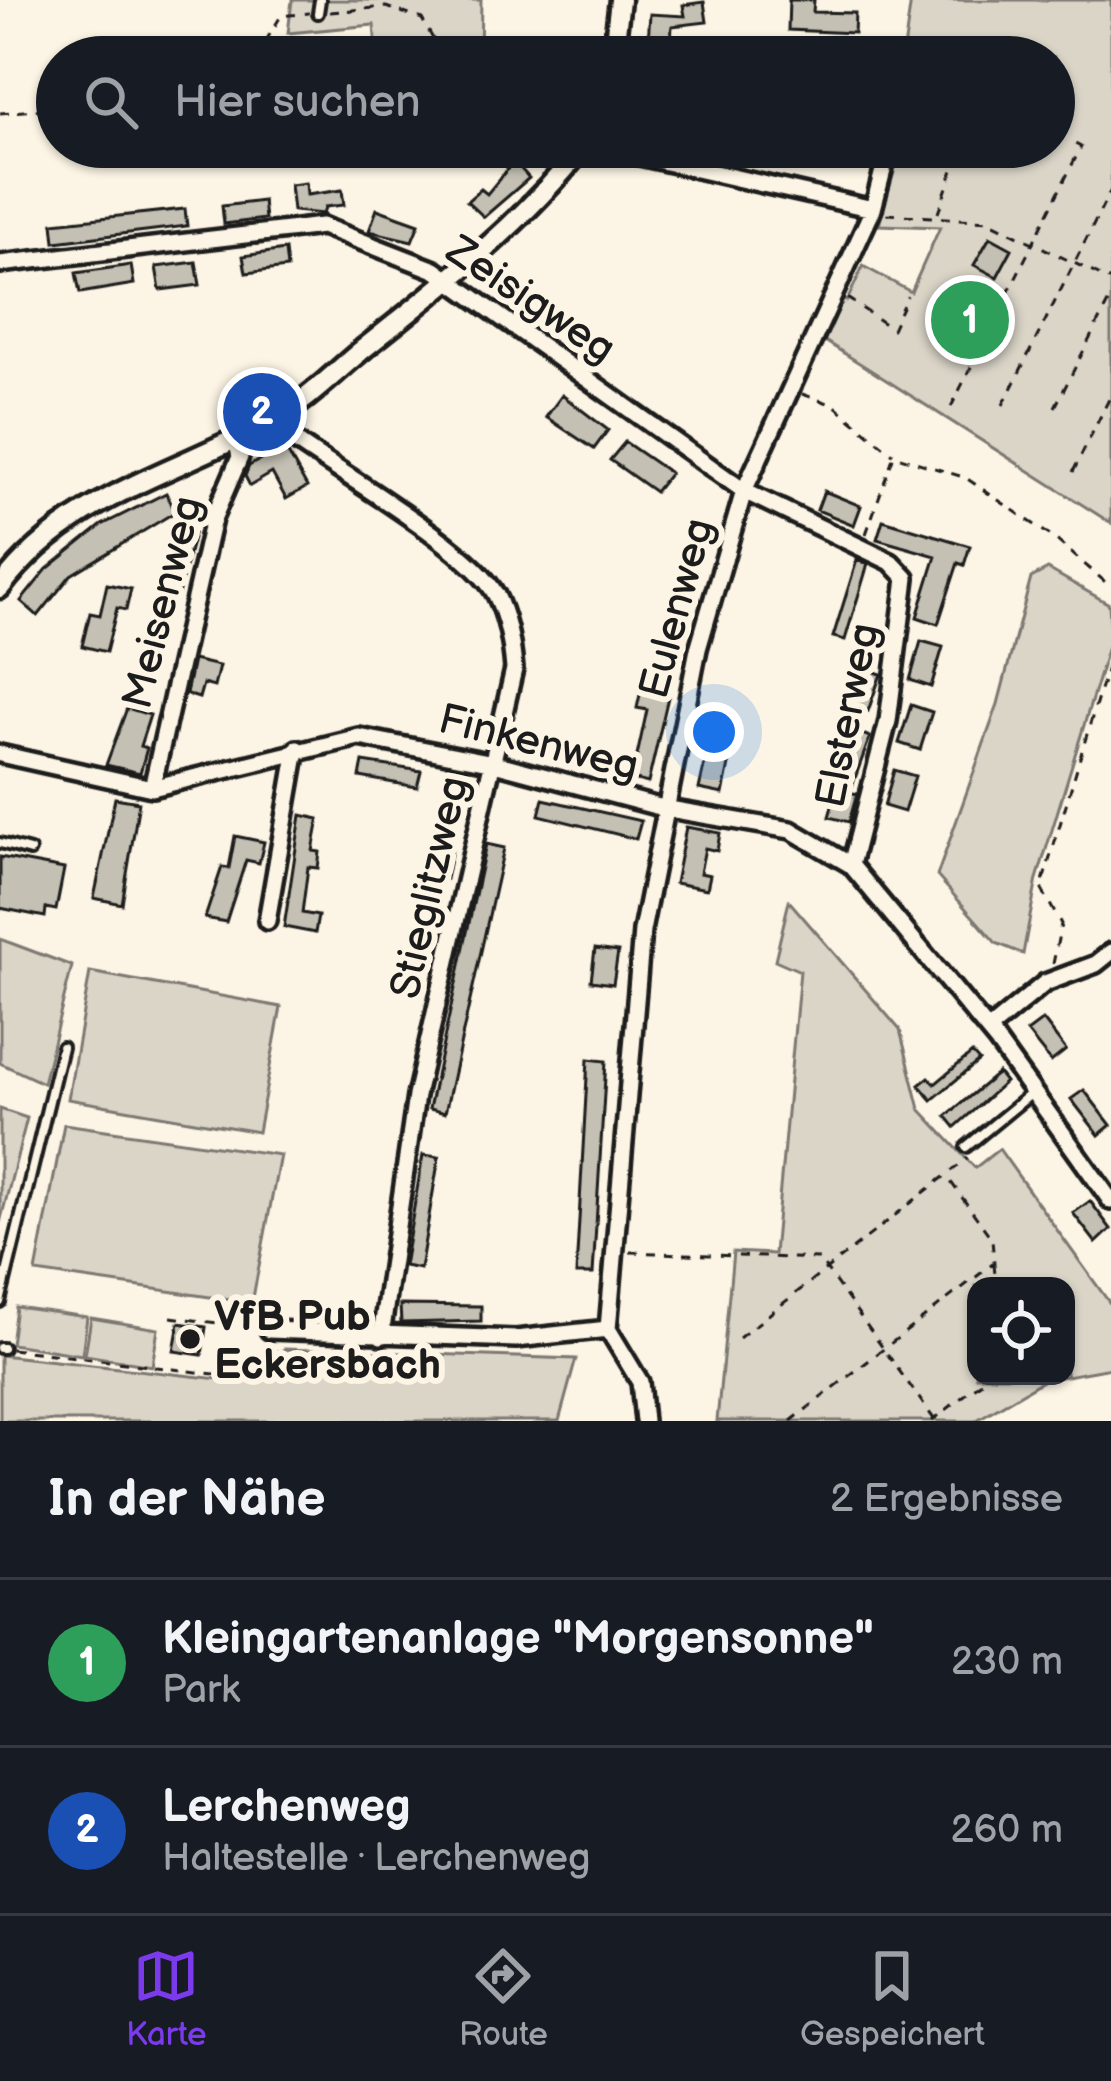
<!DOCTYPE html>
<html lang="de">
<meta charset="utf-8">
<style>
:root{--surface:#171b24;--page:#242831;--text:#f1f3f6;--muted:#9ea1a6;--line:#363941;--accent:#7c3aed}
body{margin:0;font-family:"Balsamiq Sans",sans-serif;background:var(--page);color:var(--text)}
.controls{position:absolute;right:36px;bottom:36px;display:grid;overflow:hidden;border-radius:24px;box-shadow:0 3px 9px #0004}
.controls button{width:108px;height:108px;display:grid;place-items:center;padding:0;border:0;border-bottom:3px solid var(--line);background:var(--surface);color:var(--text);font:60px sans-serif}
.you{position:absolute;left:714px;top:732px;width:42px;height:42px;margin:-30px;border:9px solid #fff;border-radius:50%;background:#1a73e8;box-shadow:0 0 0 18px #1a73e833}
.badge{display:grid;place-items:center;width:78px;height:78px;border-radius:50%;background:var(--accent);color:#fff;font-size:39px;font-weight:700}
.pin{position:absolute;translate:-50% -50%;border:6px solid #fff;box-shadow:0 3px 12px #0006}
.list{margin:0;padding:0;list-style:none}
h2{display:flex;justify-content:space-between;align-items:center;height:156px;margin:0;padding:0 48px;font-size:51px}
h2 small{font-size:39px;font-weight:400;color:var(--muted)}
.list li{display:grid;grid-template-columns:78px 1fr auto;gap:36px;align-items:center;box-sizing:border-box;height:168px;padding:0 48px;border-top:3px solid var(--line)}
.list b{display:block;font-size:45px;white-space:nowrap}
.list p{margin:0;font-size:39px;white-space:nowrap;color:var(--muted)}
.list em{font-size:39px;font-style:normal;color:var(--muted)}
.icon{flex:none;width:66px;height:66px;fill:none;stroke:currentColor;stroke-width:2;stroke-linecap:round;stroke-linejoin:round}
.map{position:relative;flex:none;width:1111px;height:1421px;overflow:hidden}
.search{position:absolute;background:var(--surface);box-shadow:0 3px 9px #0004;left:36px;right:36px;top:36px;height:132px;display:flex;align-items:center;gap:30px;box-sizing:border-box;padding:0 42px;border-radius:66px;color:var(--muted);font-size:45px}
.sheet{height:492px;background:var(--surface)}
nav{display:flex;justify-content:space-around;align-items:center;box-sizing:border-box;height:168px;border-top:3px solid var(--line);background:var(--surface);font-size:33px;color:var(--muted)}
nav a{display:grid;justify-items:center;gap:6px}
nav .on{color:var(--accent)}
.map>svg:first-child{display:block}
.green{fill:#dbd5c8;stroke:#7c7872;stroke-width:3;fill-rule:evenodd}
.building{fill:#c4c0b3;stroke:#1c1c1c;stroke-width:3}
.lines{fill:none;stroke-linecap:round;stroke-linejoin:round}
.service-casing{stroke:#1c1c1c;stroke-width:16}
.minor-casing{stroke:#1c1c1c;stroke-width:24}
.tertiary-casing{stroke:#1c1c1c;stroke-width:27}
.path{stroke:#1c1c1c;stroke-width:3;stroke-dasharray:9 9;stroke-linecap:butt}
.service{stroke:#fcf5e5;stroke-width:8}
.minor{stroke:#fcf5e5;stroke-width:15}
.tertiary{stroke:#fcf5e5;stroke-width:18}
.poi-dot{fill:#1c1c1c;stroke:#fcf5e5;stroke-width:4.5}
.labels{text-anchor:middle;stroke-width:12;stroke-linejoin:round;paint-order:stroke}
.street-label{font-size:42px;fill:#1c1c1c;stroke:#fcf5e5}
.poi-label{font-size:42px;font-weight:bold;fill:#1c1c1c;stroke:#fcf5e5;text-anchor:start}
</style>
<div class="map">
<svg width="1111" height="1421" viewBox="0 0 1111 1421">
<rect width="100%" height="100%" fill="#fcf5e5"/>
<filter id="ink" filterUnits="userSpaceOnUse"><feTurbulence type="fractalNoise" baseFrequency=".00833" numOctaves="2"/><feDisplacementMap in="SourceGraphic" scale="24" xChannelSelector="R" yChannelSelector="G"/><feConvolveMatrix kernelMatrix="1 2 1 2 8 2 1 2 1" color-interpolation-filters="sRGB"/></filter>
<g filter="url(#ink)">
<path class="green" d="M292,0H481L480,57H377L374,25L288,33Z
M911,0H1111V523L820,338L839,299L847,301L863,266L911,292L940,227L879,225L901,147H1054V57H903Z
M1048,569L1109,604L1111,637L1037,879L1023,954L996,943L937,876L998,704L1031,578Z
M789,901L900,1030L920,1109L975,1168L999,1149L1111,1305V1368L1044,1380L975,1421H717L733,1252L774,1254L800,971L775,960ZM976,1286H1066V1376H976Z
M0,939L72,966L43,1083L0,1063Z
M90,972L281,1007L258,1132L68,1099Z
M0,1109L27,1118L0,1223Z
M64,1124L280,1155L252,1303L36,1272Z
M16,1307L87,1317L82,1355L11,1344Z
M91,1318L158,1329L152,1366L85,1355Z
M284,1349L576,1359L559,1421H0V1355L246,1382Z"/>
<path class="building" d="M789,0H814L813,12L855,13L854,33L788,30Z
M704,2L707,22L672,26L671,43L648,41L650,14L685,16L683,5Z
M514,161L529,178L484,217L467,201L481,189L487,194Z
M306,183L307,195L342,190L344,205L325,207L323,214L293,211L290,185Z
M263,201L265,219L224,224L222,206Z
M185,209L187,226L55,242L53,223Z
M377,209L419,224L412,241L369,231Z
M990,237L1012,249L997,277L974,265Z
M285,250L287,268L246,273L243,256Z
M196,262L200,285L160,290L156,267Z
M131,265L134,284L80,293L76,273Z
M562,395L608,430L594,449L546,417Z
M625,442L670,473L655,492L610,460Z
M284,446L307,487L286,499L272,473L250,486L245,476L249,466Z
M824,491L861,506L854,525L817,510Z
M166,493L175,512L71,575L38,616L21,601L47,569L102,525Z
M883,520L970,546L964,565L958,563L938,624L917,617L936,556L877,539Z
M172,528L194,534L177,598L154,593Z
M857,560L868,564L845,640L833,637Z
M107,584L131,589L126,610L117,608L106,652L82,646L90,613L100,615Z
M667,620L685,624L648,783L632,779L647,710L637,708L641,690L651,692Z
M921,641L943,647L931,687L910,680Z
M193,660L219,666L214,687L203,684L199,698L186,694Z
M861,667L881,674L868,711L848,704Z
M911,705L932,712L920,750L899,743Z
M127,708L150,715L140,746L147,748L140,773L106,765Z
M849,729L870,737L850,792L857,794L849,822L829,817L842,770L836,767Z
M711,735L734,740L723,794L699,789Z
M363,762L421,771L417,787L360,777Z
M894,770L915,776L904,812L884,806Z
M115,798L139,802L122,904L94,898Z
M543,799L641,821L636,839L539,815Z
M301,815L319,819L313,851L320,852L318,868L308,867L302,913L318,916L315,933L284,927Z
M686,827L720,833L717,851L705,848L700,873L710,875L707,889L675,883Z
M235,836L264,842L259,863L246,860L226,922L205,918L222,867L229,868Z
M486,844L504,848L445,1113L429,1109Z
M434,845L452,849L446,879L420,874L424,856L431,857Z
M0,857L64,869L56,910L46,908L45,917L0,908Z
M595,949L618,952L613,984L591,981Z
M1043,1020L1066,1050L1051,1062L1027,1032Z
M972,1053L979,1061L932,1100L919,1085L929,1077L935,1084Z
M588,1059L606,1061L593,1274H576Z
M998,1073L1005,1082L955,1127L946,1116Z
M1084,1090L1111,1125L1099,1135L1071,1099Z
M423,1155L439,1157L420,1269L404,1266Z
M1090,1201L1111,1229L1096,1243L1073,1213Z
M400,1305L481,1306V1321L401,1323Z
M179,1323L206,1327L202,1355L174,1351Z"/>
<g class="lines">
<g class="service-casing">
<path id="service" d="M318,13L320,0
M0,843L30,851
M966,1147L1032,1093
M0,1302L62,1047
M0,1348H3"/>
</g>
<g class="minor-casing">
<path id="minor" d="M600,147L873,209
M0,264L322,226L435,270L744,491L891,562L906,578L888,721L851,865
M279,417L294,440C340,473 473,550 496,595C508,619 512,643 514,669L416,1096L381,1336
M0,754L152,788L359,737L494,763L663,808L791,830L851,865L996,1040L1111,1201
M152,788L213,519L240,457L236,437
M267,921L297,749
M988,1030L1045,983L1096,964L1111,952
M608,1329L642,931L698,649L744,491L873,209L889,147
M608,1329L640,1382L644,1421
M269,1330L516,1339L608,1329"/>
</g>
<g class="tertiary-casing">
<path id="tertiary" d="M613,57L620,0
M0,588C69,495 180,472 276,418C307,401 335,372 362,350C441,287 520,226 583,147"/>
</g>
<path class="path" d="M330,12L386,7L422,19L443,57
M256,57L281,16L309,13
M0,113L57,108
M938,213L961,147
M887,214L988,221L1111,281
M847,298L892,329L907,296
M802,394L834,405L893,454
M1003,405L1111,190
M951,407L1081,147L1071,142
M1055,407L1111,297
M1073,472L1111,395
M866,534L894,455L966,478L1054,538L1111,587
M1053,964L1061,924L1041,888L1111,654
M630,1252L819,1259L934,1419
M994,1264L996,1286
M171,1317L256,1328
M1066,1318L1070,1315
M739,1338L968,1158
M11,1349L246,1378L281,1347
M791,1421L994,1263L992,1239L948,1178
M932,1421L989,1376"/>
<use href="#service" class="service"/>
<use href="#minor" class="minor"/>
<use href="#tertiary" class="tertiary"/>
</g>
</g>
<circle class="poi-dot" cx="190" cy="1339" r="12"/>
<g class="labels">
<g class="street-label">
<text transform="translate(532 298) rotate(34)" y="15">Zeisigweg</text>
<text transform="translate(161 602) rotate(-76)" y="15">Meisenweg</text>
<text transform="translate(675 608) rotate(-75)" y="15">Eulenweg</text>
<text transform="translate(846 715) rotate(-79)" y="15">Elsterweg</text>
<text transform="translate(539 741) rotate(14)" y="15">Finkenweg</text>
<text transform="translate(428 887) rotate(-77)" y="15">Stieglitzweg</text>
</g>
<g class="poi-label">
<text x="214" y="1330">VfB Pub<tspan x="214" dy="48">Eckersbach</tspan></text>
</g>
</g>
</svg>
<div class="controls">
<button><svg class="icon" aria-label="locate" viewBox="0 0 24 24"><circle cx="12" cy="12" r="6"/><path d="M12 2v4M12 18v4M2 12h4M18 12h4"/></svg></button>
</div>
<div class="you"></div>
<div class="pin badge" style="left:970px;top:320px;background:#2e9e5b">1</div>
<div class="pin badge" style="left:262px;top:412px;background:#1a4fb4">2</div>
<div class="search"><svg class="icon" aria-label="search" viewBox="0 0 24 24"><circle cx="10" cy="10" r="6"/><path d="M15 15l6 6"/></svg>Hier suchen</div>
</div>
<section class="sheet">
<h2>In der Nähe<small>2 Ergebnisse</small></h2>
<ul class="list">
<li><span class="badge" style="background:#2e9e5b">1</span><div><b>Kleingartenanlage &quot;Morgensonne&quot;</b><p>Park</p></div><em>230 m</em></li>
<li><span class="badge" style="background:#1a4fb4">2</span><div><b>Lerchenweg</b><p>Haltestelle · Lerchenweg</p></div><em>260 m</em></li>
</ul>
</section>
<nav>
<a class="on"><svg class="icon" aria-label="map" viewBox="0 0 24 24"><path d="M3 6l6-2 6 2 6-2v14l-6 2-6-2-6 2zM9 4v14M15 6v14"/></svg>Karte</a>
<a><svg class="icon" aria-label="directions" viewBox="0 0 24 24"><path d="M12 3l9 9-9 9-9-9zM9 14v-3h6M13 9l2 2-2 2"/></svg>Route</a>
<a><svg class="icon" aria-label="saved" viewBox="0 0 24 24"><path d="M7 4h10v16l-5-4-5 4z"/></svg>Gespeichert</a>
</nav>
